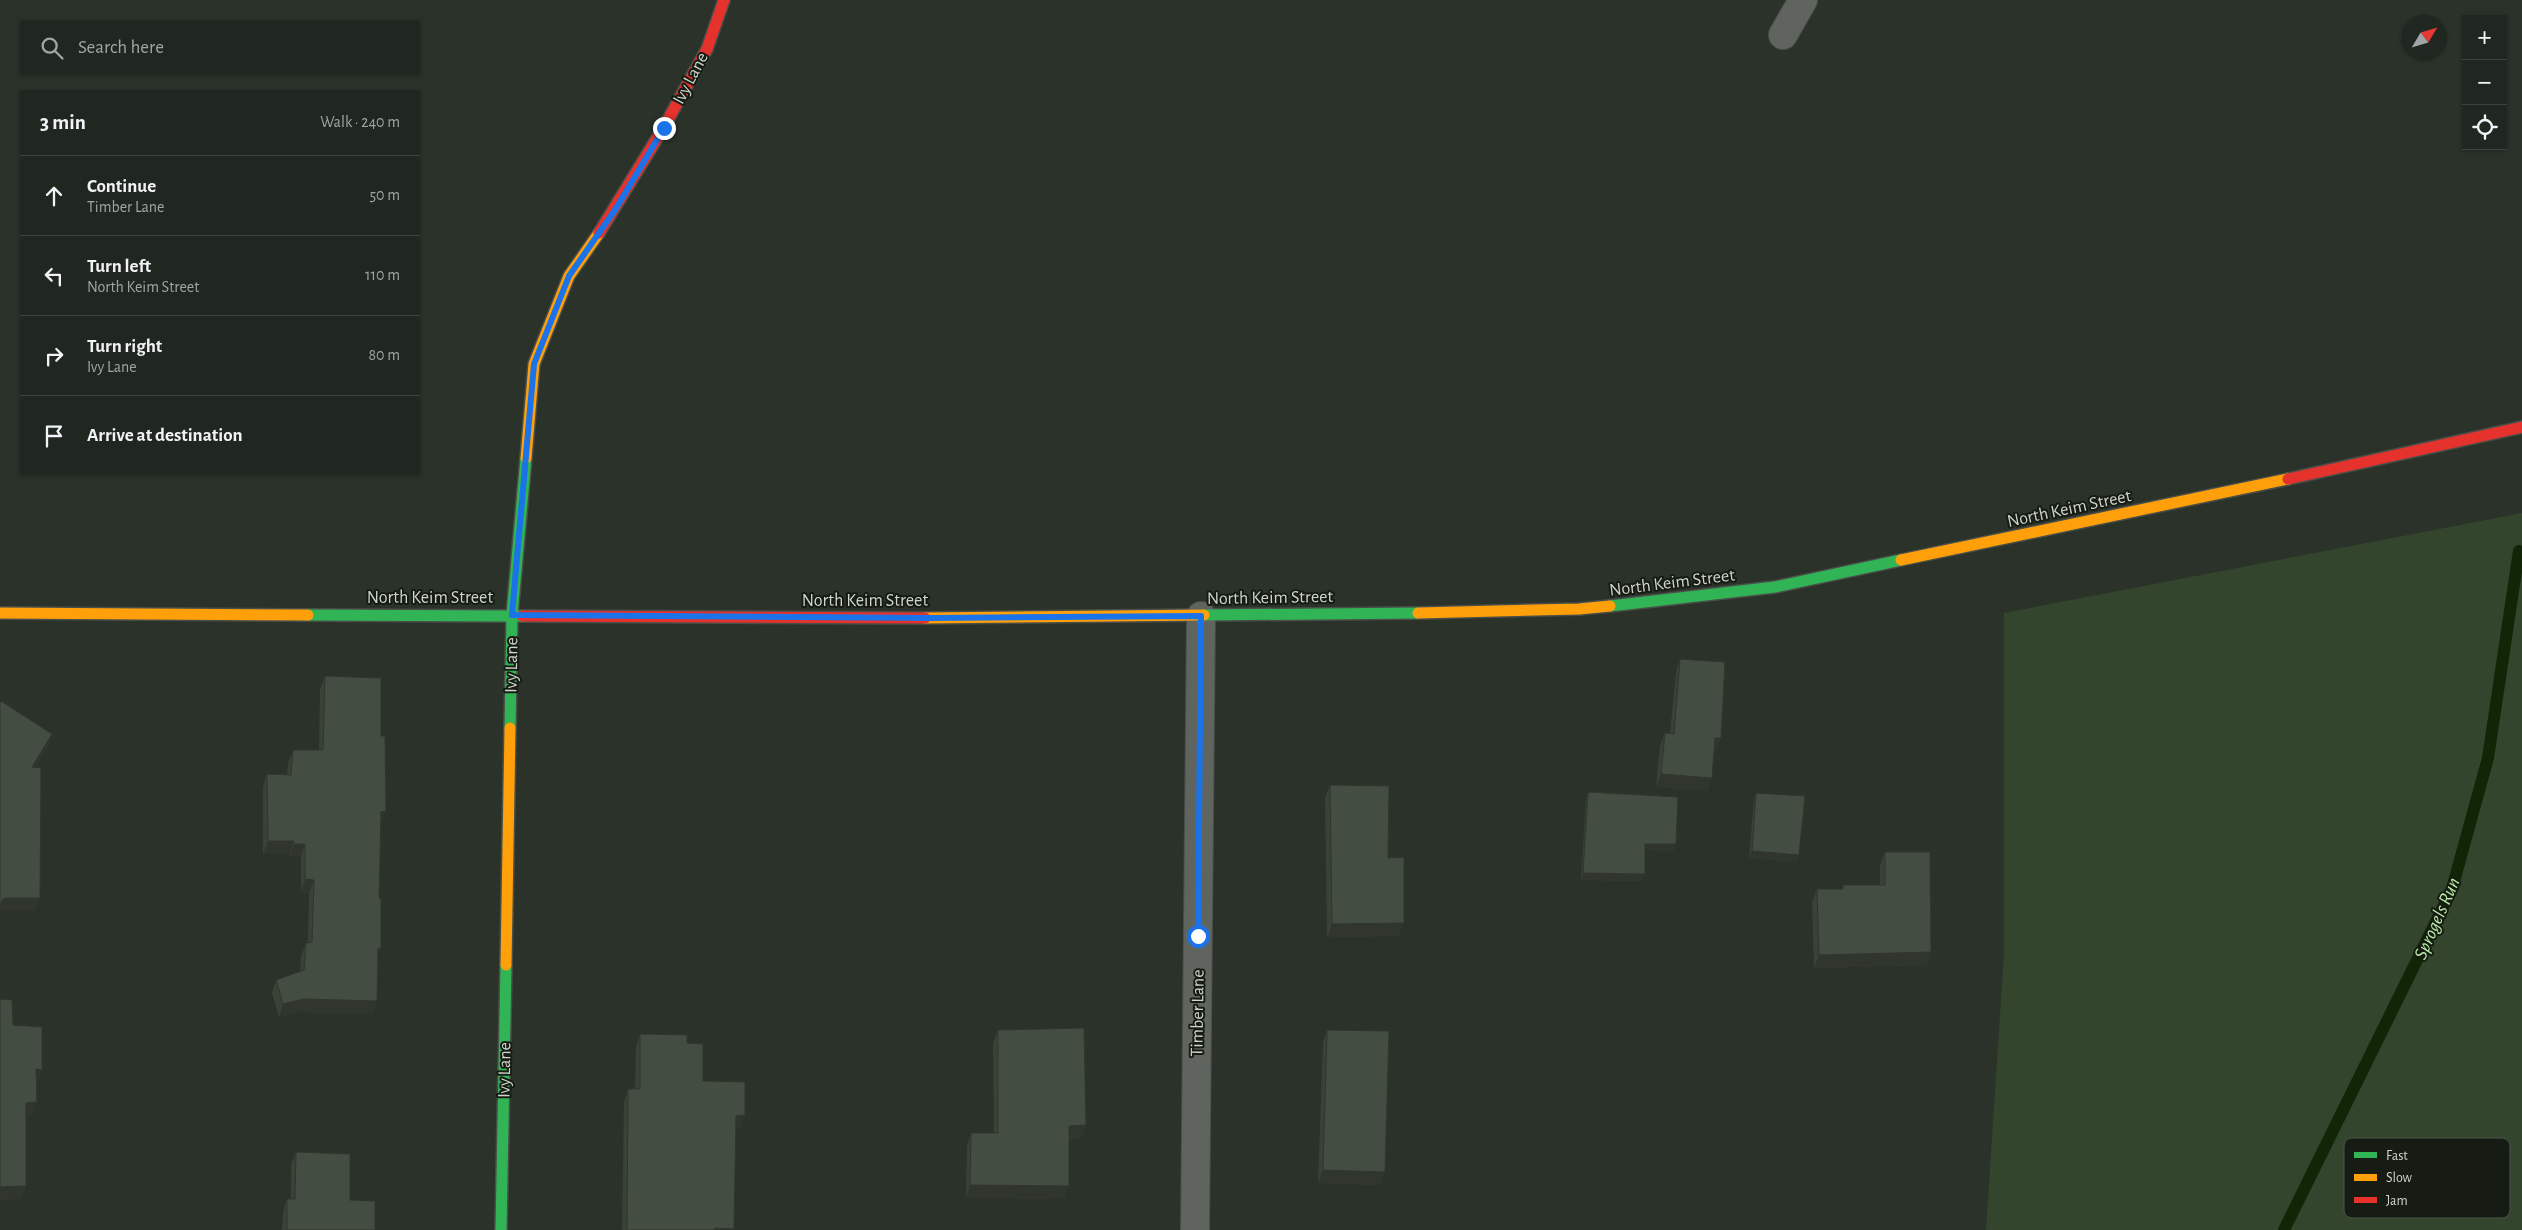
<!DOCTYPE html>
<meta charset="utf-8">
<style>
:root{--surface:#202620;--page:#2d322d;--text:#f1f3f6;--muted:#a2a5a5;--line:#3d433e}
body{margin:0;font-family:"Alegreya Sans",sans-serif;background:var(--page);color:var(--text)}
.controls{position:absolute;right:15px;top:15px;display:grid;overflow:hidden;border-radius:0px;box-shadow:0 1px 4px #0004}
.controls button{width:45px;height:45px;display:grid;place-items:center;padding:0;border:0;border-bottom:1px solid var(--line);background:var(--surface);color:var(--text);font:25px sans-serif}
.compass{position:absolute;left:2402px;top:15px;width:45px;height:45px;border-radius:50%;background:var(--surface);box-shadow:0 1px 4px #0004;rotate:52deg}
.stop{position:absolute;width:15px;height:15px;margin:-11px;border:4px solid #1a73e8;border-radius:50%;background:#fff}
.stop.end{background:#1a73e8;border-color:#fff;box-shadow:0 1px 5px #0008}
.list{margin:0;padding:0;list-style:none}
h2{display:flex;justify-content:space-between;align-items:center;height:65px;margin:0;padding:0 20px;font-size:21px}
h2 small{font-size:16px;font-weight:400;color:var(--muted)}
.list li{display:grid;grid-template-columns:32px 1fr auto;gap:15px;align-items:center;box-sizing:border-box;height:80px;padding:0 20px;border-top:1px solid var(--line)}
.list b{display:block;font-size:19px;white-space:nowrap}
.list p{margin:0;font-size:16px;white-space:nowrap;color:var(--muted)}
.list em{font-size:16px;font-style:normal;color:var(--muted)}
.icon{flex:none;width:28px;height:28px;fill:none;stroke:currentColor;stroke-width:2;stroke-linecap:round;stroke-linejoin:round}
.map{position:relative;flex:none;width:2522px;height:1230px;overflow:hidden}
.search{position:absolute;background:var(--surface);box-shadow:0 1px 4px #0004;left:20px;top:20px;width:400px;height:55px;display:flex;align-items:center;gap:12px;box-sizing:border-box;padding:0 18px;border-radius:0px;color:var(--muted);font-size:19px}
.panel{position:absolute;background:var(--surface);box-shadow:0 1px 4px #0004;left:20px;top:90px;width:400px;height:385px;border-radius:0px}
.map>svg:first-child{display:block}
.green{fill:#33452d}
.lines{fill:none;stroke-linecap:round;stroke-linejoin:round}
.stream{stroke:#112607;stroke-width:12}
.street-casing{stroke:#494e48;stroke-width:30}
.fast-casing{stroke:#494e48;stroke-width:14}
.slow-casing{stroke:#494e48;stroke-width:14}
.jam-casing{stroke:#494e48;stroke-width:14}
.street{stroke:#60645f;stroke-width:28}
.fast{stroke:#30b455;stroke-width:11}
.slow{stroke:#ff9f0a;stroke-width:11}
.jam{stroke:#e5322d;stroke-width:11}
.wall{fill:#3a4238}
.shaded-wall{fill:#30362e}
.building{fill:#444d41;stroke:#30362e}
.route{stroke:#1a73e8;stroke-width:6}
.labels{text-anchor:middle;stroke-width:4;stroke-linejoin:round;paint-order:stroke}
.street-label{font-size:18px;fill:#ced5cb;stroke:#161b14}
.water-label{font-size:19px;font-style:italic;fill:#baefa6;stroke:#161b14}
.key{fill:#161b14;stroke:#4d534b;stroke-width:1}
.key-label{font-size:14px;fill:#ced5cb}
</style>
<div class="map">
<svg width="2522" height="1230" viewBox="0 0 2522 1230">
<rect width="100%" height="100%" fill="#2b322a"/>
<path class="green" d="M2522,513V1230H1986L2004,954V613Z"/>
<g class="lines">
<path class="stream" d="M2284,1230L2452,889L2488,758L2519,551"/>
<g class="street-casing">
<path id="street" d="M1783,35L1803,0
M1195,1230L1201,616"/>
</g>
<g class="fast-casing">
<path id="fast" d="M1610,606L1775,587L1901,560
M308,615L522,616
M1204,615L1418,613
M510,728L512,615L526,458
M501,1230L506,965"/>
</g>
<g class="slow-casing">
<path id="slow" d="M526,458L534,364L569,276L599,233
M1901,560L2288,479
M0,613L308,615
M1418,613L1579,609L1610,606
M925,618L1204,615
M506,965L510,728"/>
</g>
<g class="jam-casing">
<path id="jam" d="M599,233L664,127L707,49L724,0
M2288,479L2522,427
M522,616L925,618"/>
</g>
<use href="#street" class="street"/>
<use href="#fast" class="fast"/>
<use href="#slow" class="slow"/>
<use href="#jam" class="jam"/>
</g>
<path class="wall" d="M1680,659L1716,751H1714L1708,791L1656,787L1660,746L1665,733H1670L1676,672Z
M325,676L381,824L377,1001L372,1014L299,1012L279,1017L272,993L276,980L300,971L301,956L306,943L308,942L309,893L301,892V857H290V854H263V787L267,774L287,775L288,763L293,750H319L320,689Z
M1330,785L1388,858L1399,936L1327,937L1325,798Z
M1588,792L1674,851L1645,850L1642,881L1581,880L1586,799Z
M1756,793L1797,862L1749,858L1754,800Z
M1885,852L1927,965L1814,968L1812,902L1817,889H1842L1843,885H1880V865Z
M998,1030L1086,1125L1081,1138L1069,1139L1064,1199L966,1198L967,1146L971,1133H994L993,1043Z
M1327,1030L1381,1185L1318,1183L1323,1042Z
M640,1034L687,1043L703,1081L745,1115L740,1128L736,1129L733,1230H622L624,1102L628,1089H635L636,1047Z
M296,1152L350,1200L375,1230H282L283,1212L287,1199H291V1165Z"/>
<path class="shaded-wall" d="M52,734L48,747L28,780L32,767Z
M1715,738H1721L1716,751H1710Z
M1661,774L1712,778L1708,791L1656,787Z
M386,811L381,824V812Z
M268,841H294L290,854H263Z
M294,844H305L301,857H290Z
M1645,844H1676L1674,851L1643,850Z
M1752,851L1799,855L1797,862L1749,858Z
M1583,873L1645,874L1642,881L1581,880Z
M305,879L314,880L309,893L301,892Z
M4,898H40L35,911H0V904Z
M1404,923L1399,936L1327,937L1332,924Z
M381,948L376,961L378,949Z
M1931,952L1927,965L1814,968L1819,955Z
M304,999L377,1001L372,1014L299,1012L279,1017L283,1004Z
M36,1069L42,1070L37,1083L31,1082Z
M37,1102L32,1115L21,1116L26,1103Z
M745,1115L740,1128L732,1129L736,1116Z
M1086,1125L1081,1138L1064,1139L1069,1126Z
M1323,1170L1385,1172L1381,1185L1318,1183Z
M970,1185L1069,1186L1064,1199L966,1198Z
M26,1186L21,1199L0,1200V1187Z
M715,1228L734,1229L733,1230H714Z"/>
<path class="building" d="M1680,659L1725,662L1721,738H1715L1712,778L1661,774L1665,733L1674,734Z
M325,676L381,678V736H385L386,811L381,812L379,898L381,899V948L378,949L377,1001L304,999L283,1004L276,980L304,970L306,943L312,942L314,880L305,879V844H294V841H268L267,774L291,775L293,750H323Z
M1,701L52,734L32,767L41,768L40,898H4L0,904V703Z
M1330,785L1389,786L1388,858L1404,857V923L1332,924Z
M1588,792L1678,797L1676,844H1645V874L1583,873Z
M1756,793L1805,796L1799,855L1752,851Z
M1885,852H1930L1931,952L1819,955L1817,889H1843V885H1885Z
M0,999L12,1000L13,1025L42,1027V1070L36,1069L37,1102L26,1103V1186L0,1187Z
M1084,1028L1086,1125L1069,1126V1186L970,1185L971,1133H998V1030Z
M1327,1030L1389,1031L1385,1172L1323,1170Z
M640,1034L687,1035V1043L703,1044V1081L745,1082V1115L736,1116L734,1229L715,1228L714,1230H627L628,1089H640Z
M296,1152L350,1154V1200L375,1201V1230H287V1199H295Z"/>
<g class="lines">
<path class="route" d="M664,128L615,210L569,276L534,364L512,615L931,618L1201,616L1198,936"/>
</g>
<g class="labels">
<g class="street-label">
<text transform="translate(690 78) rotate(-62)" y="6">Ivy Lane</text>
<text transform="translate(2069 508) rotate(-12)" y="6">North Keim Street</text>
<text transform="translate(1672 582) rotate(-7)" y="6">North Keim Street</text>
<text x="430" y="603">North Keim Street</text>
<text transform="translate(1270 597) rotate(-1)" y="6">North Keim Street</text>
<text x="865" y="606">North Keim Street</text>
<text transform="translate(511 665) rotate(-89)" y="6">Ivy Lane</text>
<text transform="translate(1197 1013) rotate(-89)" y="6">Timber Lane</text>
<text transform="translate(504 1070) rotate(-89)" y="6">Ivy Lane</text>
</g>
<g class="water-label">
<text transform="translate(2436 918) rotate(-66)" y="7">Sprogels Run</text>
</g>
</g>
<rect x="2344" y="1138" width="166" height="80" rx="8" class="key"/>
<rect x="2354" y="1152" width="23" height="6" fill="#30b455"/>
<rect x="2354" y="1174" width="23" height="7" fill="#ff9f0a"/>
<rect x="2354" y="1197" width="23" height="6" fill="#e5322d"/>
<g class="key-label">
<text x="2386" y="1160">Fast</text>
<text x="2386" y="1182">Slow</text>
<text x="2386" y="1205">Jam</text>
</g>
</svg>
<div class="controls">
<button>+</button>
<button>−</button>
<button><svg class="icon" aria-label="locate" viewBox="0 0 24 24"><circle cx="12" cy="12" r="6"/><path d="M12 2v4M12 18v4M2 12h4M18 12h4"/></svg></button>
</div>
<svg class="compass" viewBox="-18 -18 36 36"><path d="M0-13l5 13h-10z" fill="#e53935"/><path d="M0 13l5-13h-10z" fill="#a2a5a5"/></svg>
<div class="stop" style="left:1198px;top:936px"></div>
<div class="stop end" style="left:664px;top:128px"></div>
<div class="search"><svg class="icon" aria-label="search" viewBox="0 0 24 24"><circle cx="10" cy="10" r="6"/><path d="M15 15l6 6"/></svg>Search here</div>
<section class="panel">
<h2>3 min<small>Walk · 240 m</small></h2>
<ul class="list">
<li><svg class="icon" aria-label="ahead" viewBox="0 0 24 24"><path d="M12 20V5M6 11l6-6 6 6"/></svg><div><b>Continue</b><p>Timber Lane</p></div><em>50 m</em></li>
<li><svg class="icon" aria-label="left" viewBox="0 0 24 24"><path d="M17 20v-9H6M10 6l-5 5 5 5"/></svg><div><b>Turn left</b><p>North Keim Street</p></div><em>110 m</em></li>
<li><svg class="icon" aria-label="right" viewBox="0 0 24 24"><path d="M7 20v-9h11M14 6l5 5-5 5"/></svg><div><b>Turn right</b><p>Ivy Lane</p></div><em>80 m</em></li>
<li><svg class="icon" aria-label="arrive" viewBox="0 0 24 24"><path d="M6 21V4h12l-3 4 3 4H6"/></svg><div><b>Arrive at destination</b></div></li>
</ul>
</section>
</div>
